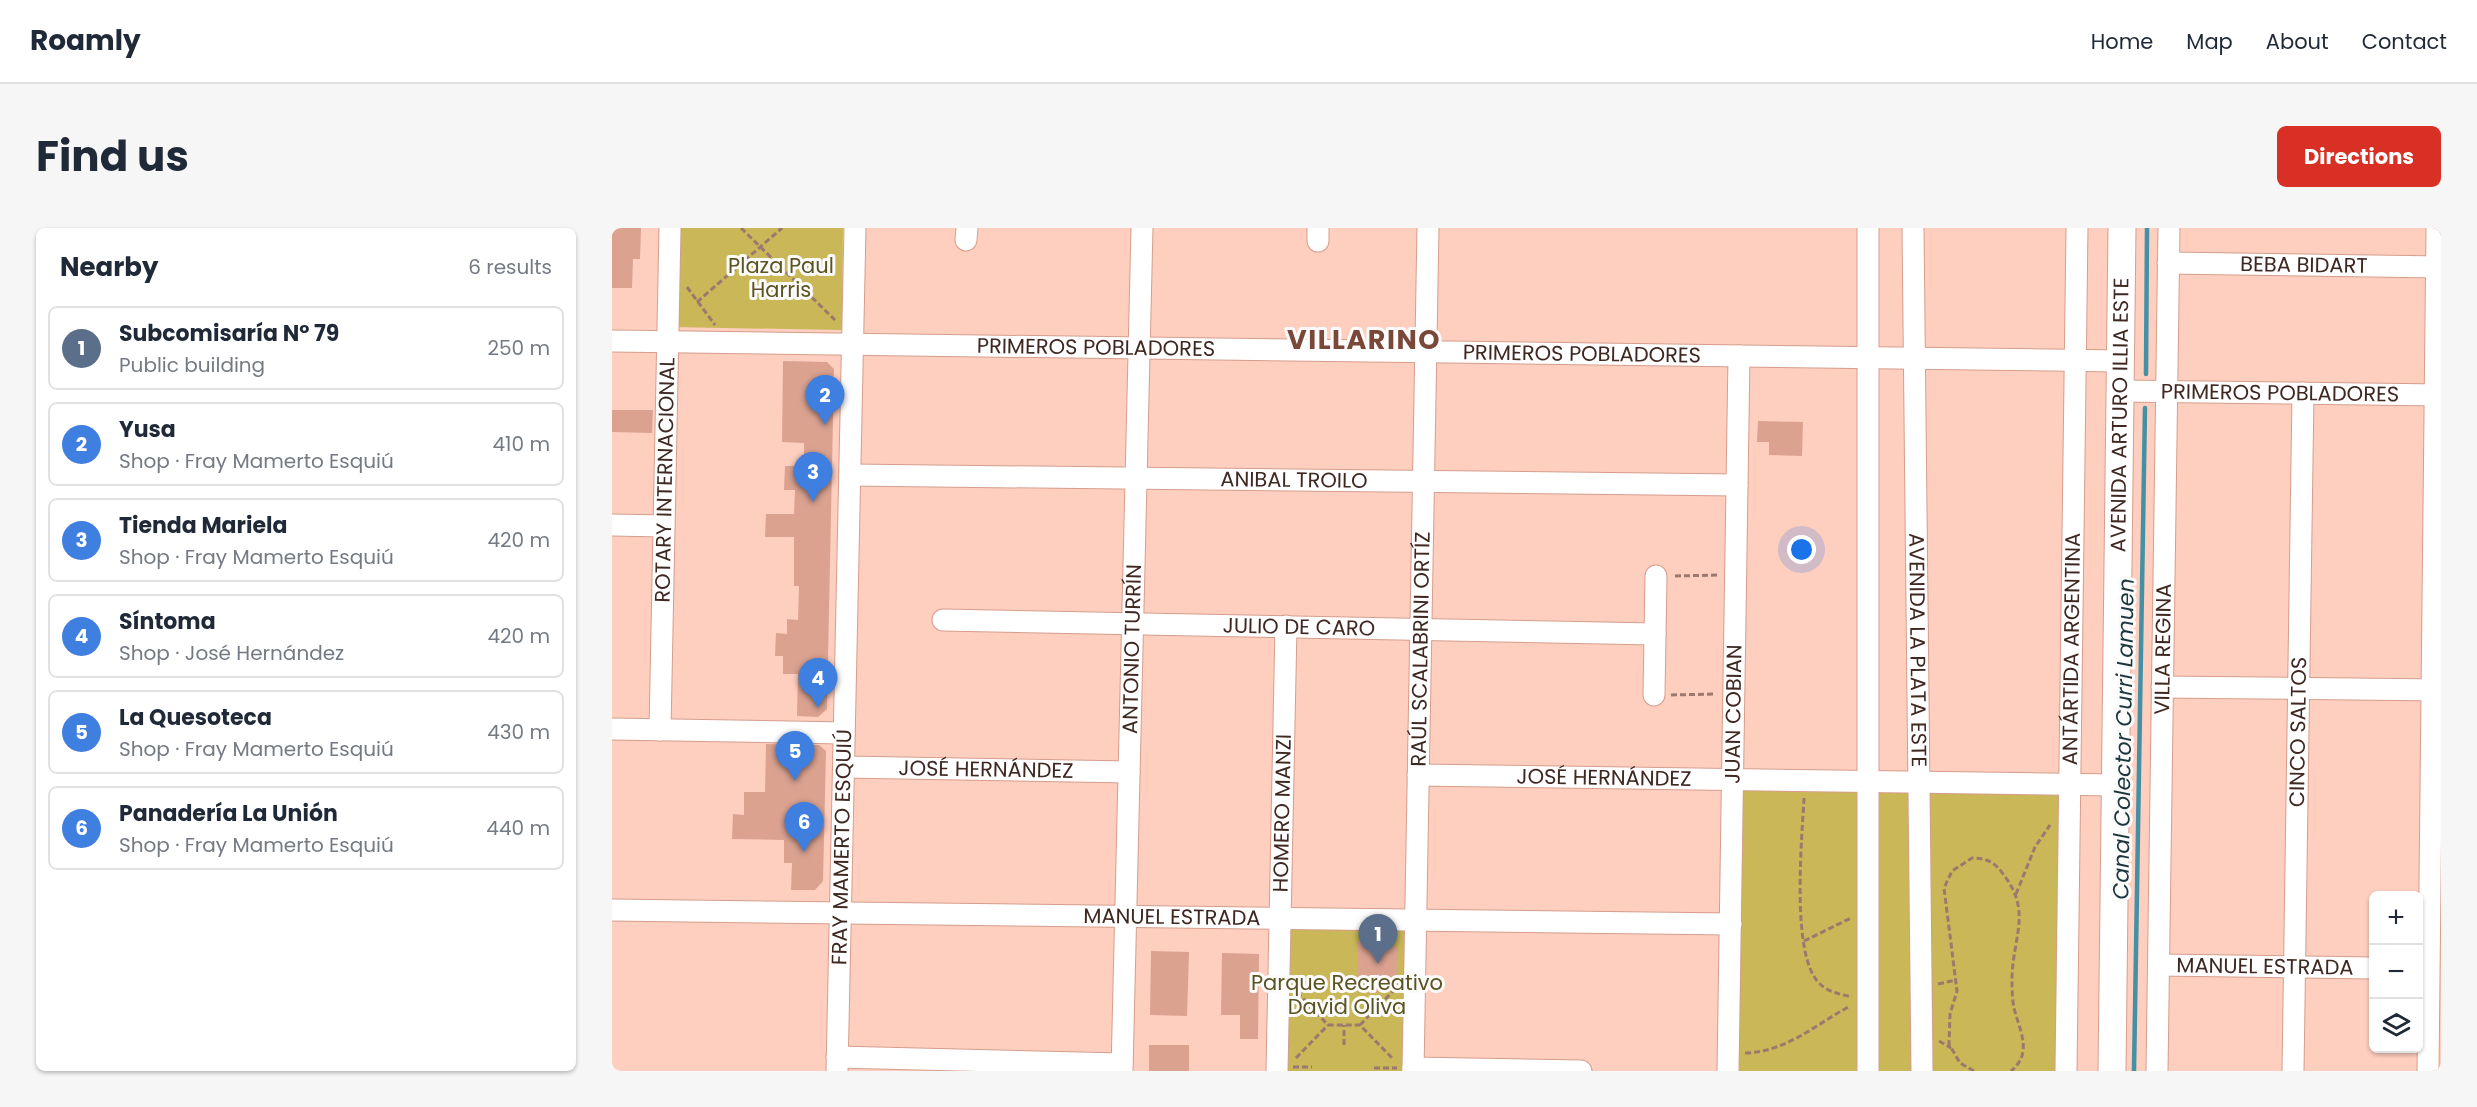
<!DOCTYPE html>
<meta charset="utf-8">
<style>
:root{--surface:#fff;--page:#f6f6f7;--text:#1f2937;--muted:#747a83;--line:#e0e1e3;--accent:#d93025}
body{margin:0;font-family:Poppins,sans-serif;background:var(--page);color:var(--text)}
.controls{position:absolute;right:18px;bottom:18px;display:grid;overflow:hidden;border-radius:9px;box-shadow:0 2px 4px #0004}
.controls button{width:54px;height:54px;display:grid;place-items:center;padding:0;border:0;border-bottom:2px solid var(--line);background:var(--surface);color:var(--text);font:30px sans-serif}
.you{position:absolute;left:1190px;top:322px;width:21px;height:21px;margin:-15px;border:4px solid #fff;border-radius:50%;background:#1a73e8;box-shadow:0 0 0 9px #1a73e833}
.badge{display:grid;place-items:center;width:39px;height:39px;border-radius:50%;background:var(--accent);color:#fff;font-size:20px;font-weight:700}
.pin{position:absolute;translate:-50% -50px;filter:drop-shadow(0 2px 3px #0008)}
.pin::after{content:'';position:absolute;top:32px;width:21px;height:18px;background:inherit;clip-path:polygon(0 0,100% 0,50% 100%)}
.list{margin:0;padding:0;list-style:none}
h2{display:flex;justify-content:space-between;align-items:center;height:78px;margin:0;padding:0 24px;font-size:26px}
h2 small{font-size:20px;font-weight:400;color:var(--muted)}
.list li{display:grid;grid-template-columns:39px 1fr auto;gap:18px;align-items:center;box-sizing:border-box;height:84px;margin:0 12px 12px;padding:0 12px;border:2px solid var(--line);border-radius:9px}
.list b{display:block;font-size:22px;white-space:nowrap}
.list p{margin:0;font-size:20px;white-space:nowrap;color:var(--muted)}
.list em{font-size:20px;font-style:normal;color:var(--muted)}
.icon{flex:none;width:33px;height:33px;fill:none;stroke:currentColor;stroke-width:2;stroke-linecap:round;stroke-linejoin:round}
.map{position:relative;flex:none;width:1829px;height:843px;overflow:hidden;border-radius:9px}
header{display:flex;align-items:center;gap:36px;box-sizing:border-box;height:84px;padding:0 30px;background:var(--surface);border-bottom:2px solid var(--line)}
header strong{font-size:28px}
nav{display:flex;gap:33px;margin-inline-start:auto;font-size:21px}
.intro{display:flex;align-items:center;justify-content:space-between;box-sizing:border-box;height:144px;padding:0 36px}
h1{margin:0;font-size:42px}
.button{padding:15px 27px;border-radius:9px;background:var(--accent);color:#fff;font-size:21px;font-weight:700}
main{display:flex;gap:36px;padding:0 36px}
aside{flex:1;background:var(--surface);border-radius:9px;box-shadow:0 2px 4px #0004}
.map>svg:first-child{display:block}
.green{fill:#cab758}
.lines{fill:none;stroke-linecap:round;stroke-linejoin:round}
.stream{stroke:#4490a4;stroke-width:4.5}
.building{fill:#dba290}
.minor-casing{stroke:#d69e8c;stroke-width:23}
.major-casing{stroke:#d69e8c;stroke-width:29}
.path{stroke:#9b796e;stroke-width:3;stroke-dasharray:6 3;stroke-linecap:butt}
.minor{stroke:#fff;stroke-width:21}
.major{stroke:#fff;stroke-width:27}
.labels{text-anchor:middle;stroke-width:6;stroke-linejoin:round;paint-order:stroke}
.street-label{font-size:21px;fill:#3e2821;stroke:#fbfbfb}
.park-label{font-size:21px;fill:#5c5322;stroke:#fbfbfb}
.water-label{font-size:22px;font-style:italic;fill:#1c363d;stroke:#fbfbfb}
.district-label{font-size:27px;font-weight:bold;letter-spacing:1.5px;fill:#7a4839;stroke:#fbfbfb}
</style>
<header>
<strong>Roamly</strong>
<nav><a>Home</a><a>Map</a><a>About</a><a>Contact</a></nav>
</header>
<div class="intro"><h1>Find us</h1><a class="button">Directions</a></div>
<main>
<aside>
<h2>Nearby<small>6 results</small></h2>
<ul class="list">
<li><span class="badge" style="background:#5c6f8a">1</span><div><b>Subcomisaría N° 79</b><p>Public building</p></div><em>250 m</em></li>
<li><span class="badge" style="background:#3f7fe0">2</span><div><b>Yusa</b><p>Shop · Fray Mamerto Esquiú</p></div><em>410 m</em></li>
<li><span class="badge" style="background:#3f7fe0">3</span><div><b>Tienda Mariela</b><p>Shop · Fray Mamerto Esquiú</p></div><em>420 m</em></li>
<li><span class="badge" style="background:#3f7fe0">4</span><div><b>Síntoma</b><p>Shop · José Hernández</p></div><em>420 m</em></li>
<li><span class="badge" style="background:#3f7fe0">5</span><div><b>La Quesoteca</b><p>Shop · Fray Mamerto Esquiú</p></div><em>430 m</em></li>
<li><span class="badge" style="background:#3f7fe0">6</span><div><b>Panadería La Unión</b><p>Shop · Fray Mamerto Esquiú</p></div><em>440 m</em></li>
</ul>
</aside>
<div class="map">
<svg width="1829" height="843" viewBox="0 0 1829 843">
<rect width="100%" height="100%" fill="#fecebf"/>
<path class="green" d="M61,0H231L230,102L59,99Z
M1128,558L1450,564L1445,843H1124Z
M668,690L804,691L801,843H665Z"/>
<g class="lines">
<path class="stream" d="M1534,146L1535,0
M1522,843L1533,180"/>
</g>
<path class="building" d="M0,0H29L28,31H21L20,60H0Z
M171,133L215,134L222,141L215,481L206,489L185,488L186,446H171V428H163L164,405L175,406V391L186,392L187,358H182V309H153L154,286H182L183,262H172L173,238H192V215L170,214Z
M0,182H41L40,205L0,204Z
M1146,193L1191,194L1190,228L1157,227V214H1145Z
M154,516L207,517L214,523L211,653L203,662H179L180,635H172V612L120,611L121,586L132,587V564H153Z
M746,714L778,715L786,721L785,750L764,765L745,764Z
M539,723L577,724L575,788L538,787Z
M610,725L647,726L646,811H628V787H609Z
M537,817H577V843H537Z"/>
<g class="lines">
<g class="minor-casing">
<g id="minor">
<path d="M1256,0V843"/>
<path id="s1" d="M1301,0L1310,843"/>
<path d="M354,12L355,0"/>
<path d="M706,13V0"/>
<path id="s2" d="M1556,35L1829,39"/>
<path id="s3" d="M0,113L1508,133"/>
<path id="s4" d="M1508,163L1829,167"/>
<path id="s5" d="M238,247L1125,257"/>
<path d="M0,297L52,298"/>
<path id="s6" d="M331,392L1043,406"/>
<path d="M1550,459L1829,462"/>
<path d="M1042,467L1044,348"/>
<path d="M0,501L232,505"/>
<path id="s7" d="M48,502L58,0"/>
<path id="s8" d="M232,539L517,544"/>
<path id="s9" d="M806,547L1503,557"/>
<path id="s10" d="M0,682L1119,696"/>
<path id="s11" d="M1547,737L1762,740"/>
<path d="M225,829L510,836"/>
<path d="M801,840L969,843"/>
<path id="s12" d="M225,843L243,0"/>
<path id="s13" d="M510,843L530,0"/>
<path id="s14" d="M665,843L674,398"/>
<path id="s15" d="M801,843L816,0"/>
<path id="s16" d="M1116,843L1127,128"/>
<path id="s17" d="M1454,843L1465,0"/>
<path id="s18" d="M1545,843L1557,0"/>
<path id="s19" d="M1681,843L1691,165"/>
<path d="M1816,843L1825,0"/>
</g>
</g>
<g class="major-casing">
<g id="major">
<path id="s20" d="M1500,843L1510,0"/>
</g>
</g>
<path class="path" d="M129,0L223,92
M75,59L103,97
M85,74L170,0
M1063,348L1107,347
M1059,467L1104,466
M1192,570C1190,611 1179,724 1206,754C1215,764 1227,766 1240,769
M1404,666L1423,619L1438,597
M1192,713L1239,690
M1326,756L1344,752
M685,764L716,797H748L782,832
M748,797L785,759
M1327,813L1339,820
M732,817V797
M1133,825C1174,824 1203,797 1238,778
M684,830L716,797
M681,839H700
M762,840H785
M1362,843L1348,835L1337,816L1338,786L1345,763L1332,660L1340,643L1360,630C1374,630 1383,634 1391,646C1421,684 1400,710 1400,752C1400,762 1400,773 1403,784C1409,805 1420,826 1399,843"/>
<use href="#minor" class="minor"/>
<use href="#major" class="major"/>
</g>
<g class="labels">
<g class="street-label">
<text dy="7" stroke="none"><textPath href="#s2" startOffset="136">BEBA BIDART</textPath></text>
<text dy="7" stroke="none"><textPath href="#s3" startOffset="484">PRIMEROS POBLADORES</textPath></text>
<text dy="7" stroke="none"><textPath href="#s3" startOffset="970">PRIMEROS POBLADORES</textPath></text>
<text dy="7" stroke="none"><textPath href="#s4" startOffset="160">PRIMEROS POBLADORES</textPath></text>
<text dy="7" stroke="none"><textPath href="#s20" startOffset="656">AVENIDA ARTURO ILLIA ESTE</textPath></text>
<text dy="7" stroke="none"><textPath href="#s7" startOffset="250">ROTARY INTERNACIONAL</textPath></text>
<text dy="7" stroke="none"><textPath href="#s5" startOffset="444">ANIBAL TROILO</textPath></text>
<text dy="7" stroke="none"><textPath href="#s6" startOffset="356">JULIO DE CARO</textPath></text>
<text dy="7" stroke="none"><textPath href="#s17" startOffset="422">ANTÁRTIDA ARGENTINA</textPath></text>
<text dy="7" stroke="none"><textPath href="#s13" startOffset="422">ANTONIO TURRÍN</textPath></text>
<text dy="7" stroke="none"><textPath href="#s15" startOffset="422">RAÚL SCALABRINI ORTÍZ</textPath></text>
<text dy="7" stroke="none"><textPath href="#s1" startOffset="422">AVENIDA LA PLATA ESTE</textPath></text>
<text dy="7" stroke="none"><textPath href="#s18" startOffset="422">VILLA REGINA</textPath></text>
<text dy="7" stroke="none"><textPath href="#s16" startOffset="357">JUAN COBIAN</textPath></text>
<text dy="7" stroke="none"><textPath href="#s19" startOffset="339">CINCO SALTOS</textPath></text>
<text dy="7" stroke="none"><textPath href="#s8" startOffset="142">JOSÉ HERNÁNDEZ</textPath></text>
<text dy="7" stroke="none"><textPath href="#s9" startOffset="186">JOSÉ HERNÁNDEZ</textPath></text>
<text dy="7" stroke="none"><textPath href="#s14" startOffset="258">HOMERO MANZI</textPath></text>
<text dy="7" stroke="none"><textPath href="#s12" startOffset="224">FRAY MAMERTO ESQUIÚ</textPath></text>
<text dy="7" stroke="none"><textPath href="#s10" startOffset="560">MANUEL ESTRADA</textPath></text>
<text dy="7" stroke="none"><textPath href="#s11" startOffset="106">MANUEL ESTRADA</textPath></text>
</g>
<g class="park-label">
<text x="169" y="45">Plaza Paul<tspan x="169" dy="24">Harris</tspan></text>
<text x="735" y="762">Parque Recreativo<tspan x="735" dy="24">David Oliva</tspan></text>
</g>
<g class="water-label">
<text transform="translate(1511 511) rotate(-89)" y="8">Canal Colector Curri Lamuen</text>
</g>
<g class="district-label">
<text x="752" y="121">VILLARINO</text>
</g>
</g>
</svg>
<div class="controls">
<button>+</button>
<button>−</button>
<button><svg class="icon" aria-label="layers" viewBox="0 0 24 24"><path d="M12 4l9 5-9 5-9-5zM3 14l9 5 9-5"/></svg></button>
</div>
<div class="you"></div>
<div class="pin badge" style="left:766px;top:736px;background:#5c6f8a">1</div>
<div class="pin badge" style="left:213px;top:197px;background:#3f7fe0">2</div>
<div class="pin badge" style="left:201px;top:274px;background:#3f7fe0">3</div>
<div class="pin badge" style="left:206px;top:480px;background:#3f7fe0">4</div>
<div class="pin badge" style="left:183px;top:553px;background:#3f7fe0">5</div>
<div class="pin badge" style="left:192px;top:624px;background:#3f7fe0">6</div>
</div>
</main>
